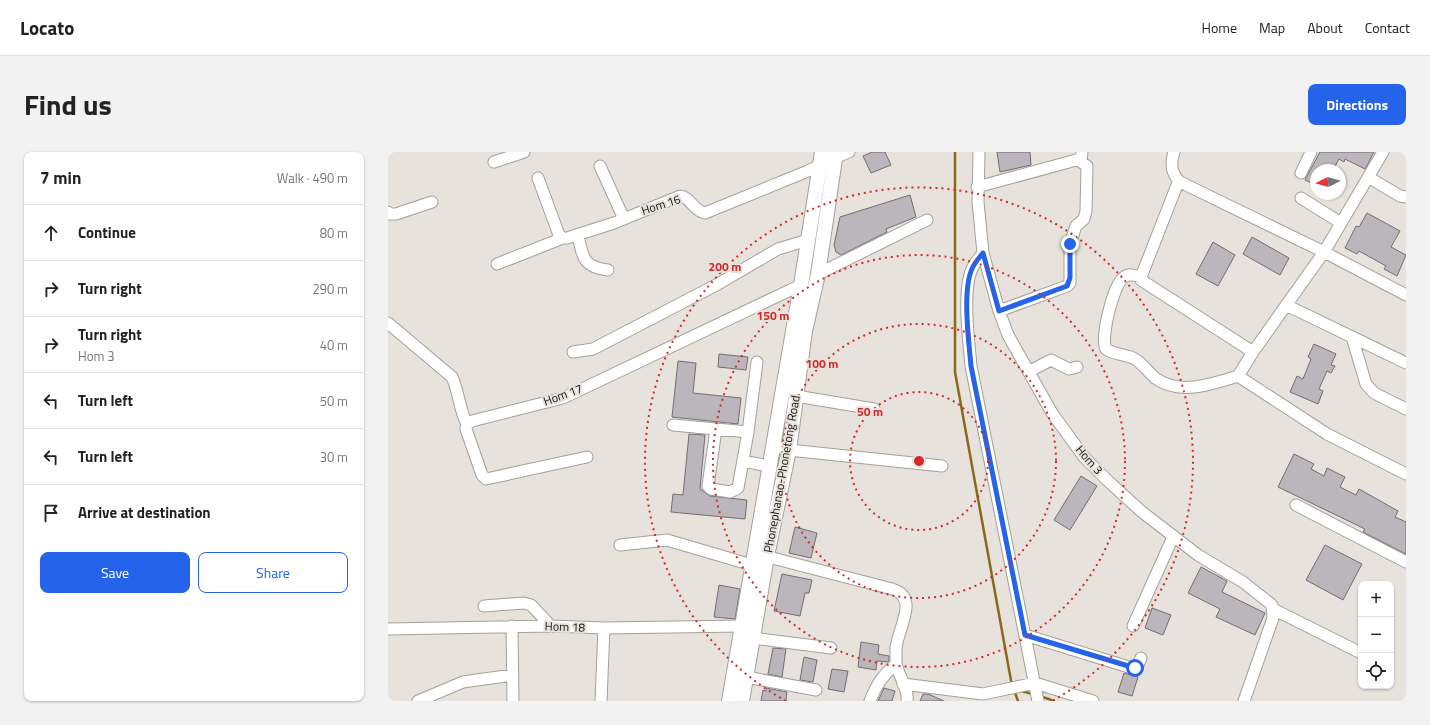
<!DOCTYPE html>
<meta charset="utf-8">
<style>
:root{--surface:#fff;--page:#f2f2f2;--text:#222;--muted:#767676;--line:#e0e0e0;--accent:#2563eb}
body{margin:0;font-family:"Titillium Web",sans-serif;background:var(--page);color:var(--text)}
.controls{position:absolute;right:12px;bottom:12px;display:grid;overflow:hidden;border-radius:8px;box-shadow:0 1px 3px #0004}
.controls button{width:36px;height:36px;display:grid;place-items:center;padding:0;border:0;border-bottom:1px solid var(--line);background:var(--surface);color:var(--text);font:20px sans-serif}
.compass{position:absolute;left:922px;top:12px;width:36px;height:36px;border-radius:50%;background:var(--surface);box-shadow:0 1px 3px #0004;rotate:264deg}
.stop{position:absolute;width:12px;height:12px;margin:-9px;border:3px solid #2563eb;border-radius:50%;background:#fff}
.stop.end{background:#2563eb;border-color:#fff;box-shadow:0 1px 4px #0008}
.list{margin:0;padding:0;list-style:none}
h2{display:flex;justify-content:space-between;align-items:center;height:52px;margin:0;padding:0 16px;font-size:17px}
h2 small{font-size:13px;font-weight:400;color:var(--muted)}
.list li{display:grid;grid-template-columns:26px 1fr auto;gap:12px;align-items:center;box-sizing:border-box;height:56px;padding:0 16px;border-top:1px solid var(--line)}
.list b{display:block;font-size:15px;white-space:nowrap}
.list p{margin:0;font-size:13px;white-space:nowrap;color:var(--muted)}
.list em{font-size:13px;font-style:normal;color:var(--muted)}
.actions{display:flex;gap:8px;padding:12px 16px}
.actions a{flex:1;padding:9px 0;border:1px solid var(--accent);border-radius:8px;text-align:center;font-size:14px;color:var(--accent)}
.actions .main{background:var(--accent);color:#fff}
.icon{flex:none;width:22px;height:22px;fill:none;stroke:currentColor;stroke-width:2;stroke-linecap:round;stroke-linejoin:round}
.map{position:relative;flex:none;width:1018px;height:549px;overflow:hidden;border-radius:8px}
header{display:flex;align-items:center;gap:24px;box-sizing:border-box;height:56px;padding:0 20px;background:var(--surface);border-bottom:1px solid var(--line)}
header strong{font-size:19px}
nav{display:flex;gap:22px;margin-inline-start:auto;font-size:14px}
.intro{display:flex;align-items:center;justify-content:space-between;box-sizing:border-box;height:96px;padding:0 24px}
h1{margin:0;font-size:28px}
.button{padding:10px 18px;border-radius:8px;background:var(--accent);color:#fff;font-size:14px;font-weight:700}
main{display:flex;gap:24px;padding:0 24px}
aside{flex:1;background:var(--surface);border-radius:8px;box-shadow:0 1px 3px #0004}
.map>svg:first-child{display:block}
.lines{fill:none;stroke-linecap:round;stroke-linejoin:round}
.stream{stroke:#876a1b;stroke-width:2.5}
.building{fill:#bbb6bb;stroke:#726d72}
.minor-casing{stroke:#a3a099;stroke-width:13}
.major-casing{stroke:#a3a099;stroke-width:16}
.minor{stroke:#fff;stroke-width:11}
.major{stroke:#fff;stroke-width:14}
.route{stroke:#2563eb;stroke-width:5}
.ring{fill:none;stroke:#d62828;stroke-width:2;stroke-dasharray:2 4}
.labels{text-anchor:middle;stroke-width:4;stroke-linejoin:round;paint-order:stroke}
.street-label{font-size:12px;fill:#161512;stroke:#e7e3dc}
.centre{fill:#d62828;stroke:#e7e3dc;stroke-width:2}
.ring-label{font-size:12px;text-anchor:middle;font-weight:bold;fill:#d62828;stroke:#e7e3dc;stroke-width:4;stroke-linejoin:round;paint-order:stroke}
</style>
<header>
<strong>Locato</strong>
<nav><a>Home</a><a>Map</a><a>About</a><a>Contact</a></nav>
</header>
<div class="intro"><h1>Find us</h1><a class="button">Directions</a></div>
<main>
<aside>
<h2>7 min<small>Walk · 490 m</small></h2>
<ul class="list">
<li><svg class="icon" aria-label="ahead" viewBox="0 0 24 24"><path d="M12 20V5M6 11l6-6 6 6"/></svg><div><b>Continue</b></div><em>80 m</em></li>
<li><svg class="icon" aria-label="right" viewBox="0 0 24 24"><path d="M7 20v-9h11M14 6l5 5-5 5"/></svg><div><b>Turn right</b></div><em>290 m</em></li>
<li><svg class="icon" aria-label="right" viewBox="0 0 24 24"><path d="M7 20v-9h11M14 6l5 5-5 5"/></svg><div><b>Turn right</b><p>Hom 3</p></div><em>40 m</em></li>
<li><svg class="icon" aria-label="left" viewBox="0 0 24 24"><path d="M17 20v-9H6M10 6l-5 5 5 5"/></svg><div><b>Turn left</b></div><em>50 m</em></li>
<li><svg class="icon" aria-label="left" viewBox="0 0 24 24"><path d="M17 20v-9H6M10 6l-5 5 5 5"/></svg><div><b>Turn left</b></div><em>30 m</em></li>
<li><svg class="icon" aria-label="arrive" viewBox="0 0 24 24"><path d="M6 21V4h12l-3 4 3 4H6"/></svg><div><b>Arrive at destination</b></div></li>
</ul>
<div class="actions"><a class="main">Save</a><a>Share</a></div>
</aside>
<div class="map">
<svg width="1018" height="549" viewBox="0 0 1018 549">
<rect width="100%" height="100%" fill="#e7e3dc"/>
<g class="lines">
<path class="stream" d="M567,0V220L624,534
M626,538L630,549
M633,539L645,542
M652,544L666,549"/>
</g>
<path class="building" d="M484,0H497L503,13L483,21L475,4Z
M609,0H642L643,13L612,20Z
M932,0H986L977,17L957,7L956,10L951,7L945,18H928V33L917,28Z
M522,43L528,65L498,77L499,80L453,103L448,100L446,93L452,65Z
M979,61L1012,79L1003,95L1018,103L1009,124L996,117L998,114L971,99L969,102L957,96L968,74L971,75Z
M864,85L901,106L892,123L855,102Z
M825,90L847,103L830,134L808,122Z
M926,192L948,202L943,213L947,214L943,221L939,219L931,237L935,239L930,252L902,240L909,224L915,227L923,207L920,205Z
M331,202L360,205L358,218L330,215Z
M290,209L308,211L305,241L353,246L350,272L284,265Z
M301,282L317,283L312,337L322,344L359,348L357,367L283,360L285,342L295,343Z
M906,302L926,312L923,317L936,324L939,316L957,325L952,335L968,343L971,337L1010,359L1007,365L1018,370V402L975,380L977,377L890,335Z
M693,324L709,334L682,378L666,368Z
M407,375L429,381L423,406L401,401Z
M937,393L974,412L955,448L918,428Z
M813,415L839,429L834,440L877,461L867,483L828,465L832,457L800,441Z
M394,422L424,428L421,441H417L412,464L386,459Z
M331,433L352,437L347,467L326,465Z
M764,456L783,463L775,483L757,476Z
M473,490L491,493L490,502L501,504V509L499,510L489,509L488,518L470,515Z
M385,496L398,497L394,525L380,522Z
M416,505L429,508L425,530L412,528Z
M444,517L460,519L456,540L440,537Z
M736,521L750,525L744,544L730,540Z
M378,536L399,540L398,549H373L375,538L378,539Z
M496,536L507,539L504,549H490Z
M535,542H540L556,549H532Z"/>
<g class="lines">
<g class="minor-casing">
<path id="minor" d="M591,0L590,50L595,101L611,159L620,183L664,261L696,305L719,328L754,360L810,403L855,430L884,453L885,466L856,549
M786,0C782,12 783,21 792,30
M106,10L136,0
M212,14L236,67
M913,21L923,0
M980,25L1012,44L1018,45
M150,26L171,83L175,86H179L226,71L292,44C303,45 304,58 317,61L420,19L448,5L461,0
M589,35L692,7
M913,46L953,71
M0,60L2,62H8L44,50
M190,83C195,106 195,115 220,118
M595,101C592,105 588,109 586,113C573,133 581,190 583,214L650,549
M109,112L175,86
M430,122L539,68
M753,125C747,123 740,121 735,126C725,134 712,187 718,197C726,203 738,202 747,207C755,212 760,220 767,226C792,244 824,232 850,224L865,200L936,100L995,0
M898,153L1018,211
M611,159L679,134L682,131V92L688,74L696,67L698,59L699,14L693,10L694,0
M0,171L64,225C71,240 71,257 79,272
M964,185L978,232L986,241L1018,257
M185,200L205,197L330,132L390,97L420,88
M865,200L753,128V125L789,33L792,30L936,100L1018,143
M642,219L663,208L681,217L689,215
M850,224L939,282L1018,322
M408,244L486,257
M285,273L360,280
M328,277L320,334L323,337L342,340L350,336L360,280L369,210
M385,294L401,298L554,314
M199,305L98,327L94,323L78,277L79,272L84,269L175,246L413,133
M355,309L381,314
M908,353L1018,410
M232,393L279,388L364,413
M373,403L504,437C532,445 510,476 508,496C508,501 508,507 508,511C510,524 521,536 519,549
M96,454L136,451L143,453L163,474
M885,457L973,501
M124,474L125,549
M745,474L785,385
M0,477L163,474L216,476L353,474
M637,483L744,516L749,515L753,506
M364,486L443,496
M358,525L428,538
M515,532L595,542L647,531L705,549
M30,549L75,530L125,523
M213,549L216,476
M482,549C488,533 495,523 508,512"/>
</g>
<g class="major-casing">
<path id="major" d="M341,549L413,133L434,0
M354,549L379,404L401,298L417,179L430,122L448,0"/>
</g>
<use href="#minor" class="minor"/>
<use href="#major" class="major"/>
</g>
<g class="lines">
<path class="route" d="M682,92V126L679,134L611,159L595,101C592,105 588,109 586,113C573,133 581,190 583,214L637,483L747,516"/>
</g>
<g class="ring">
<circle cx="531" cy="309" r="69"/>
<circle cx="531" cy="309" r="137"/>
<circle cx="531" cy="309" r="206"/>
<path d="M398 549A274 274 0 1 1 664 549"/>
</g>
<g class="labels">
<g class="street-label">
<text transform="translate(273 53) rotate(-18)" y="4">Hom 16</text>
<text transform="translate(175 243) rotate(-20)" y="4">Hom 17</text>
<text transform="translate(701 308) rotate(49)" y="4">Hom 3</text>
<text transform="translate(394 322) rotate(-80)" y="4">Phonephanao-Phonetong Road</text>
<text transform="translate(177 475) rotate(2)" y="4">Hom 18</text>
</g>
</g>
<circle cx="531" cy="309" r="6" class="centre"/>
<g class="ring-label">
<text x="337" y="119">200 m</text>
<text x="385" y="168">150 m</text>
<text x="434" y="216">100 m</text>
<text x="482" y="264">50 m</text>
</g>
</svg>
<div class="controls">
<button>+</button>
<button>−</button>
<button><svg class="icon" aria-label="locate" viewBox="0 0 24 24"><circle cx="12" cy="12" r="6"/><path d="M12 2v4M12 18v4M2 12h4M18 12h4"/></svg></button>
</div>
<svg class="compass" viewBox="-18 -18 36 36"><path d="M0-13l5 13h-10z" fill="#e53935"/><path d="M0 13l5-13h-10z" fill="#767676"/></svg>
<div class="stop" style="left:747px;top:516px"></div>
<div class="stop end" style="left:682px;top:92px"></div>
</div>
</main>
